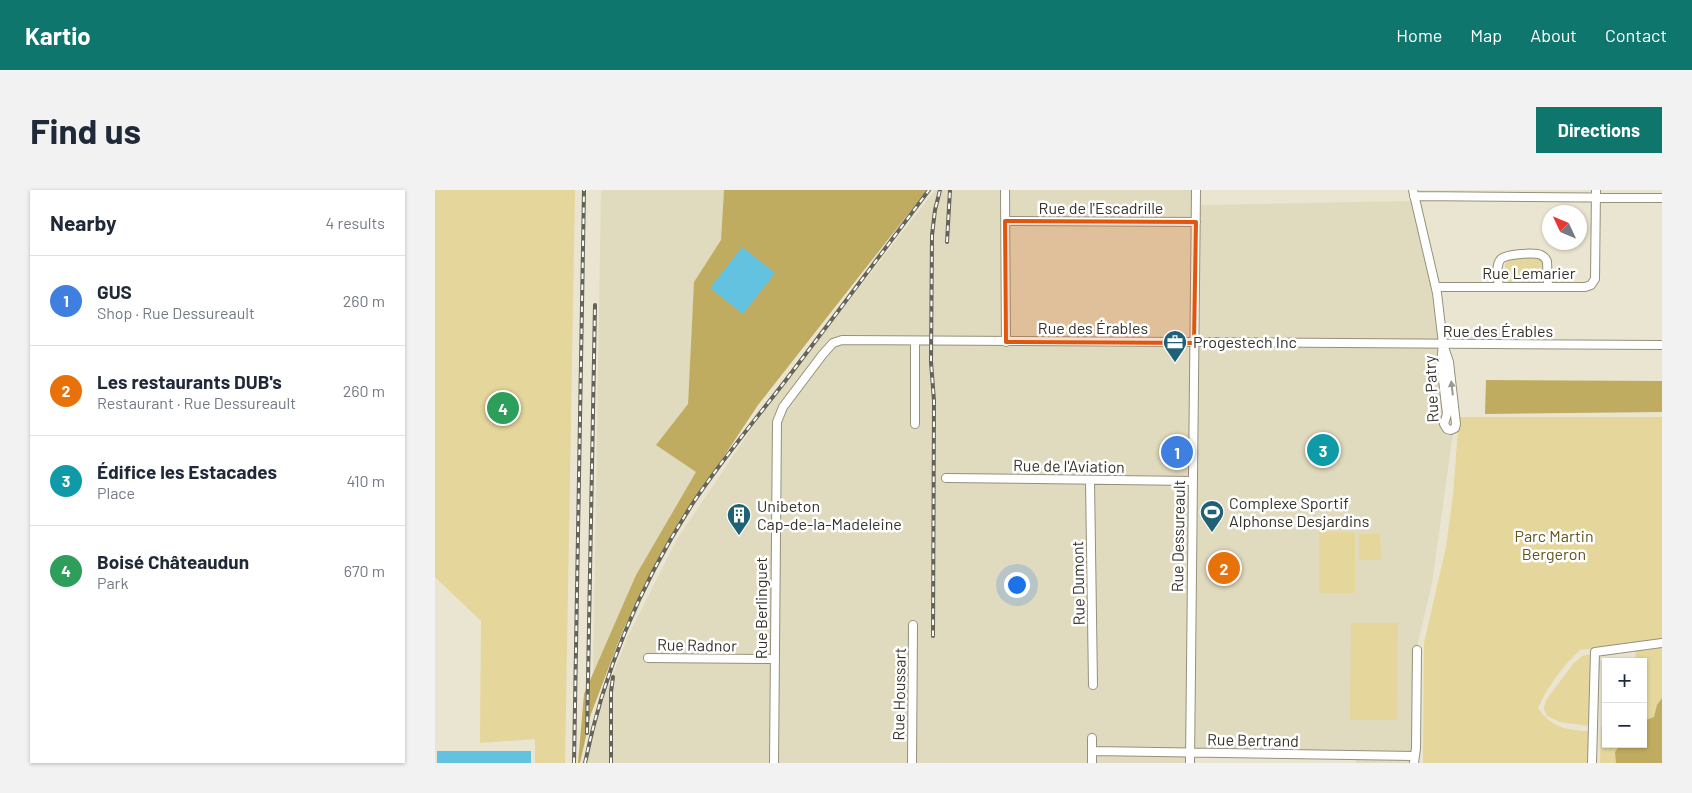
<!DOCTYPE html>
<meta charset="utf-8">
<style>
:root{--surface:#fff;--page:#f2f2f3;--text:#1f2937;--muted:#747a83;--line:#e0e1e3;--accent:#0f766e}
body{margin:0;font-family:Barlow,sans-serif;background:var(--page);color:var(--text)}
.controls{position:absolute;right:15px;bottom:15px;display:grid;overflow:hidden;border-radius:0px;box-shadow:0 1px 4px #0004}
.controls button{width:45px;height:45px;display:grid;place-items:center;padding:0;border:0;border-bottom:1px solid var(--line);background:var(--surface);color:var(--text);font:25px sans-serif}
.compass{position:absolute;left:1107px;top:15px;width:45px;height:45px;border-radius:50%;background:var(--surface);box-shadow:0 1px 4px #0004;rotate:314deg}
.you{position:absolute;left:581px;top:394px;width:18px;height:18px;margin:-12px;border:4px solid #fff;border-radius:50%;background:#1a73e8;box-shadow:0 0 0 8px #1a73e833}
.badge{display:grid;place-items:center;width:32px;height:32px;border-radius:50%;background:var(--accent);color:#fff;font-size:16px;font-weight:700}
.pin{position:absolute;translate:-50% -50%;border:2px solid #fff;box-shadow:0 1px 5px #0006}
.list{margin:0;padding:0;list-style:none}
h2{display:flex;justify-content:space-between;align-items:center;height:65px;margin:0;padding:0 20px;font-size:21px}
h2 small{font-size:16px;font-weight:400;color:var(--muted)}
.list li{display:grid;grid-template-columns:32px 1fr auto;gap:15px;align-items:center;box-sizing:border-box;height:90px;padding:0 20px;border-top:1px solid var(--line)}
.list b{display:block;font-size:19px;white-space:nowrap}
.list p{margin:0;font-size:16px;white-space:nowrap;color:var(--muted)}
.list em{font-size:16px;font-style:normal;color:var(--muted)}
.map{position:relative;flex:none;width:1227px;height:573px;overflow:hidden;border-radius:0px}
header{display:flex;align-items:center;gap:30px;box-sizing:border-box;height:70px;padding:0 25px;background:var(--accent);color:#fff}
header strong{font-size:24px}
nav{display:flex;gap:28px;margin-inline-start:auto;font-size:18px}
.intro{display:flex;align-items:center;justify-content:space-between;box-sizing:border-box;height:120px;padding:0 30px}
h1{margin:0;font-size:35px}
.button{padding:12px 22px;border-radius:0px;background:var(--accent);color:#fff;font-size:18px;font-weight:700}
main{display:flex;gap:30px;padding:0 30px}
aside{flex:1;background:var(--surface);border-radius:0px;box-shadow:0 1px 4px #0004}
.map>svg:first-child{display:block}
.built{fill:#e0dabe}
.green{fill:#e5d69c}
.forest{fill:#c0ac60}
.water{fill:#62c2e0}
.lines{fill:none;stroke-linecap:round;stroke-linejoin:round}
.minor-casing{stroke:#95917d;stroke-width:10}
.minor{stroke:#fff;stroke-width:8}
.rail-casing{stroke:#656357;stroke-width:4}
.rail{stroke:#fff;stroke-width:2;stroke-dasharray:5.5;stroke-linecap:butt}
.oneway{fill:#9a9995}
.marked{fill:#df570e;fill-opacity:0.2;stroke:#df570e;stroke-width:4;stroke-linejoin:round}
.labels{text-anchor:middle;stroke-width:5;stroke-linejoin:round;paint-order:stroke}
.street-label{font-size:16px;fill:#35332b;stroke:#fff}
.poi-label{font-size:16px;fill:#35332b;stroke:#fff;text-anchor:start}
.park-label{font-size:16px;fill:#63551b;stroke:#fff}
</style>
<header>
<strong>Kartio</strong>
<nav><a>Home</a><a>Map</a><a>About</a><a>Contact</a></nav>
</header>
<div class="intro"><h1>Find us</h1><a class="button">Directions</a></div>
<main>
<aside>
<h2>Nearby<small>4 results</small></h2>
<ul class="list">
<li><span class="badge" style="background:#3f7fe0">1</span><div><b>GUS</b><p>Shop · Rue Dessureault</p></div><em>260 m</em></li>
<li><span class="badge" style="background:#e8710a">2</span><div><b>Les restaurants DUB's</b><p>Restaurant · Rue Dessureault</p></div><em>260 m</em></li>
<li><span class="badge" style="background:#0f9aa8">3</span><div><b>Édifice les Estacades</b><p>Place</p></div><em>410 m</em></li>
<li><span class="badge" style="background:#2e9e5b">4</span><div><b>Boisé Châteaudun</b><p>Park</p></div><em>670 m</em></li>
</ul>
</aside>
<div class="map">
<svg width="1227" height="573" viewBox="0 0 1227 573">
<rect width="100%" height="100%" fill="#eae5d0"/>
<path class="built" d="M166,0H289L286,50L259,92L253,214L222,254L262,282L201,385L158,485Z
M500,0H762L757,573H151L169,507L193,446L242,349L325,226Z
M976,11L1002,94L1009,155H765V15Z
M1010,157L1019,236L997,393L983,453L982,568L980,573H921L922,564L760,562L764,158Z"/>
<path class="green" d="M0,0H140L130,573H100V549L45,553L46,431L0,387Z
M1107,67L1114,97L1070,96V75L1075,68Z
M1024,227H1227V450L1145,460C1128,476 1112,497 1103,518C1119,541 1134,539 1160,542L1159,573H988L989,453L1011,357L1018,305Z
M884,342H920V403H884Z
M924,344H945L946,370H924Z
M916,433H963L962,530H915Z
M1227,457V573H1165L1166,536H1171V554H1208V472H1200L1201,460Z
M1161,463L1162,537L1125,532L1112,526L1109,519L1111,510L1138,474L1147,466Z"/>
<path class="forest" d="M289,0H492L323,215L233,351L188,440L156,524L145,573H143L149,504L201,385L261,282L221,255L253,214L259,92L286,50Z
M1051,190L1227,191V222L1050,224Z
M1227,508V573H1181L1180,562L1186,554H1208V531L1219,527L1222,515Z"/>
<path class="water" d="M307,57L340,83L308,124L275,98Z
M2,561H96V573H2Z"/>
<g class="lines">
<g class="minor-casing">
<path id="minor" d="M570,0L571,152
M978,0L1002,103L1008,154L1014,172L1021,234L1020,238L1016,240L1012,239L1009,234L1012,224L1006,173L1008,154
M979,6L1227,8
M570,31L761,32
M1001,97H1150L1156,95L1160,89L1161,0
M1064,97C1063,89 1060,75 1066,69C1071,64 1100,62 1106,65C1110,67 1110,68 1112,71L1113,97
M480,234V152
M511,288L758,291
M655,290L658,495
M213,468L340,469
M657,561L979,566
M339,573L342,232L348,217L388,164L398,153L407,150L1227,155
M477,573L478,435
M657,573V548
M755,573L761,0
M979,573L981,558L982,460
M1157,573L1160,462L1227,453"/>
</g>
<use href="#minor" class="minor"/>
<g class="rail-casing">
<path id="rail" d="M512,52L515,0
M498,446L499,211L496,172L497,45L500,20L505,0
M152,543L160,115
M139,573L149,0
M150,573C169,480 206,393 258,313C286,271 320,230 351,190C399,127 447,63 494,0
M176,573V502L178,487"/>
</g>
<use href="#rail" class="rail"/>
</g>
<defs><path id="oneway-solid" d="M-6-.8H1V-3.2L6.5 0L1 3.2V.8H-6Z" transform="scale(1.25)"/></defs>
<use class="oneway" href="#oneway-solid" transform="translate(1017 198) rotate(-97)"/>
<path class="marked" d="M570,31L761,32L759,153L571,152Z"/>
<defs>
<g id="office-pin" transform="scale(1.25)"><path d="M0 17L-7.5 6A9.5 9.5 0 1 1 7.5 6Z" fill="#1f6275" stroke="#fff"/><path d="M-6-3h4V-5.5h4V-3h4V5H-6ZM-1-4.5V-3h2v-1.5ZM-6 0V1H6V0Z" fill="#fff"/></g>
<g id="stadium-pin" transform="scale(1.25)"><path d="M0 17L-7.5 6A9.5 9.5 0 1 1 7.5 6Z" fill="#1f6275" stroke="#fff"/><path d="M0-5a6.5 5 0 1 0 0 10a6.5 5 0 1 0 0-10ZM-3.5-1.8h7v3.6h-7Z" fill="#fff"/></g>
<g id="building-pin" transform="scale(1.25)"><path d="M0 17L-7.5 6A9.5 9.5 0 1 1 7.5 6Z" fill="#1f6275" stroke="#fff"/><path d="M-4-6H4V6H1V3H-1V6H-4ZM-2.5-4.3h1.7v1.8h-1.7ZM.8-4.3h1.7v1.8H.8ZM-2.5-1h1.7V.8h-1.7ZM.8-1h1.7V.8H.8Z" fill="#fff"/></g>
</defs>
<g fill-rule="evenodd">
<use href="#office-pin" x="740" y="152"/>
<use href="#stadium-pin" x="777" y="322"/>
<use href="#building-pin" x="304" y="325"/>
</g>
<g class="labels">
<g class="street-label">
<text x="666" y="24">Rue de l'Escadrille</text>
<text x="1094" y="89">Rue Lemarier</text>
<text x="658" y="144">Rue des Érables</text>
<text x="1063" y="147">Rue des Érables</text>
<text transform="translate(996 199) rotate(-93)" y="6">Rue Patry</text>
<text transform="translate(634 276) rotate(1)" y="6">Rue de l'Aviation</text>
<text transform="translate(743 346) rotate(-89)" y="6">Rue Dessureault</text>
<text transform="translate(643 393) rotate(-91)" y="6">Rue Dumont</text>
<text transform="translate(326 418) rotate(-90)" y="6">Rue Berlinguet</text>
<text transform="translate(262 455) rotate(1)" y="6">Rue Radnor</text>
<text transform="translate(464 504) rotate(-89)" y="6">Rue Houssart</text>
<text transform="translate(818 550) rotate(1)" y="6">Rue Bertrand</text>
</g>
<g class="poi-label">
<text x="758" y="158">Progestech Inc</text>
<text x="794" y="319">Complexe Sportif<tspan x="794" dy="18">Alphonse Desjardins</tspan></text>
<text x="322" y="322">Unibeton<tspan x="322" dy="18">Cap-de-la-Madeleine</tspan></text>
</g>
<g class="park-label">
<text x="1119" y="352">Parc Martin<tspan x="1119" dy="18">Bergeron</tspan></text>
</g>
</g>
</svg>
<div class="controls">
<button>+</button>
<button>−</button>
</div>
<svg class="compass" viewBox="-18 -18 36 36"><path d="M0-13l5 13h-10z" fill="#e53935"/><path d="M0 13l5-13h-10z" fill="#747a83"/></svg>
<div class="you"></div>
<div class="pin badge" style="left:742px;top:262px;background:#3f7fe0">1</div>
<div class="pin badge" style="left:789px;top:378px;background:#e8710a">2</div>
<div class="pin badge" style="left:888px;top:260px;background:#0f9aa8">3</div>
<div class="pin badge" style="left:68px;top:218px;background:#2e9e5b">4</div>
</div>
</main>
